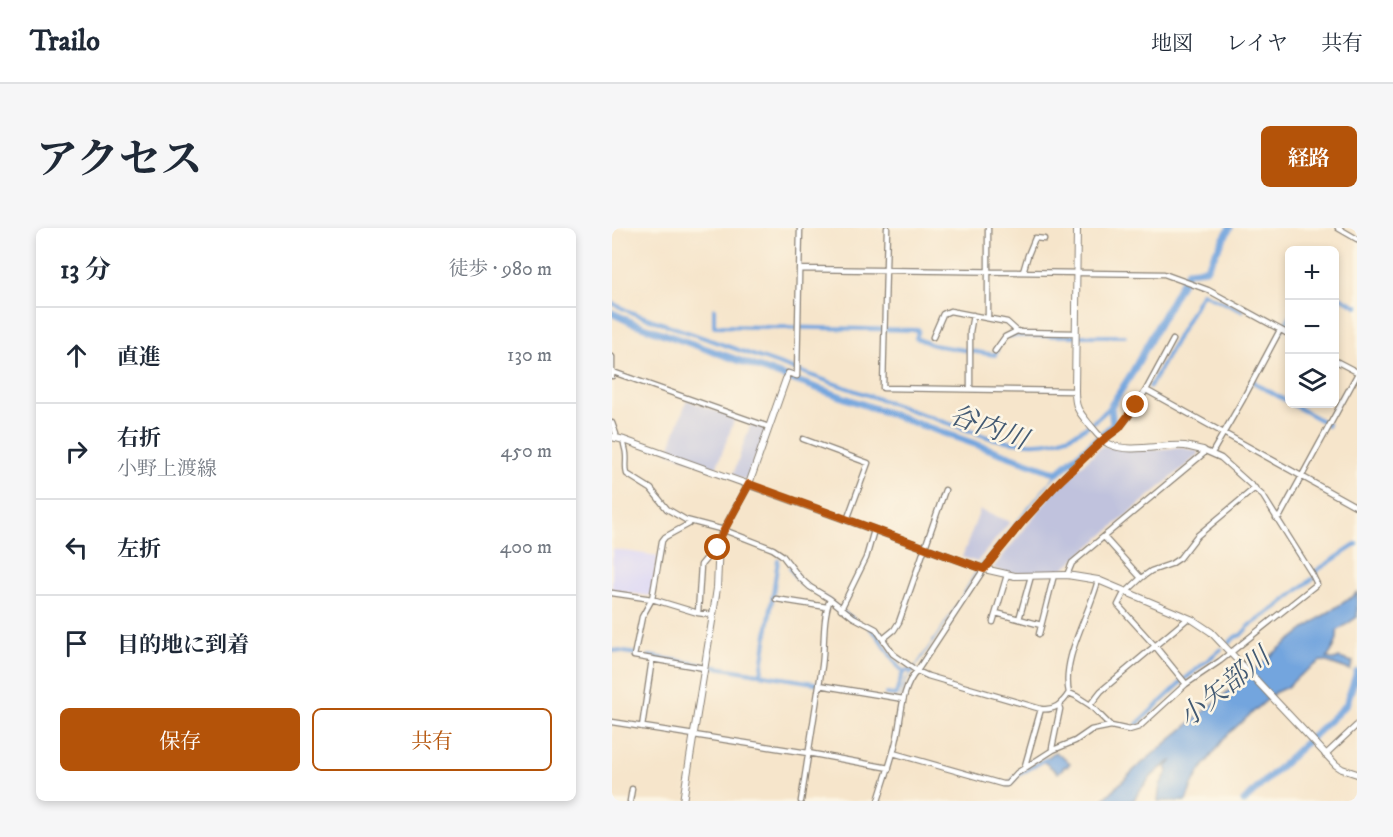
<!DOCTYPE html>
<html lang="ja">
<meta charset="utf-8">
<style>
:root{--surface:#fff;--page:#f6f6f7;--text:#1f2937;--muted:#747a83;--line:#e0e1e3;--accent:#b45309}
body{margin:0;font-family:"IM FELL DW Pica","Noto Serif JP",serif;background:var(--page);color:var(--text)}
.controls{position:absolute;right:18px;top:18px;display:grid;overflow:hidden;border-radius:9px;box-shadow:0 3px 9px #0003}
.controls button{width:54px;height:54px;display:grid;place-items:center;padding:0;border:0;border-bottom:2px solid var(--line);background:var(--surface);color:var(--text);font:30px sans-serif}
.stop{position:absolute;width:18px;height:18px;margin:-14px;border:4px solid #b45309;border-radius:50%;background:#fff}
.stop.end{background:#b45309;border-color:#fff;box-shadow:0 2px 6px #0008}
.list{margin:0;padding:0;list-style:none}
h2{display:flex;justify-content:space-between;align-items:center;height:78px;margin:0;padding:0 24px;font-size:26px}
h2 small{font-size:20px;font-weight:400;color:var(--muted)}
.list li{display:grid;grid-template-columns:39px 1fr auto;gap:18px;align-items:center;box-sizing:border-box;height:96px;padding:0 24px;border-top:2px solid var(--line)}
.list b{display:block;font-size:22px;white-space:nowrap}
.list p{margin:0;font-size:20px;white-space:nowrap;color:var(--muted)}
.list em{font-size:20px;font-style:normal;color:var(--muted)}
.actions{display:flex;gap:12px;padding:18px 24px}
.actions a{flex:1;padding:14px 0;border:2px solid var(--accent);border-radius:9px;text-align:center;font-size:21px;color:var(--accent)}
.actions .main{background:var(--accent);color:#fff}
.icon{flex:none;width:33px;height:33px;fill:none;stroke:currentColor;stroke-width:2;stroke-linecap:round;stroke-linejoin:round}
.map{position:relative;flex:none;width:745px;height:573px;overflow:hidden;border-radius:9px}
header{display:flex;align-items:center;gap:36px;box-sizing:border-box;height:84px;padding:0 30px;background:var(--surface);border-bottom:2px solid var(--line)}
header strong{font-size:28px}
nav{display:flex;gap:33px;margin-inline-start:auto;font-size:21px}
.intro{display:flex;align-items:center;justify-content:space-between;box-sizing:border-box;height:144px;padding:0 36px}
h1{margin:0;font-size:42px}
.button{padding:15px 27px;border-radius:9px;background:var(--accent);color:#fff;font-size:21px;font-weight:700}
main{display:flex;gap:36px;padding:0 36px}
aside{flex:1;background:var(--surface);border-radius:9px;box-shadow:0 3px 9px #0003}
.map>svg:first-child{display:block}
.built{fill:#dad6f7}
.industrial{fill:#c0c2dd}
.water{fill:#73a5de;stroke:#48607d;stroke-width:1.5}
.lines{fill:none;stroke-linecap:round;stroke-linejoin:round}
.stream{stroke:#73a5de;stroke-width:1.5}
.canal{stroke:#73a5de;stroke-width:4}
.river{stroke:#73a5de;stroke-width:7}
.street-casing{stroke:#898074;stroke-width:7}
.secondary-casing{stroke:#898074;stroke-width:8}
.street{stroke:#fff;stroke-width:4.5}
.secondary{stroke:#fff;stroke-width:6}
.route{stroke:#b45309;stroke-width:8}
.labels{text-anchor:middle;stroke-width:5;stroke-linejoin:round;paint-order:stroke}
.water-label{font-size:27px;font-style:italic;fill:#435a73;stroke:#fcf5e5}
</style>
<header>
<strong>Trailo</strong>
<nav><a>地図</a><a>レイヤ</a><a>共有</a></nav>
</header>
<div class="intro"><h1>アクセス</h1><a class="button">経路</a></div>
<main>
<aside>
<h2>13 分<small>徒歩 · 980 m</small></h2>
<ul class="list">
<li><svg class="icon" aria-label="ahead" viewBox="0 0 24 24"><path d="M12 20V5M6 11l6-6 6 6"/></svg><div><b>直進</b></div><em>130 m</em></li>
<li><svg class="icon" aria-label="right" viewBox="0 0 24 24"><path d="M7 20v-9h11M14 6l5 5-5 5"/></svg><div><b>右折</b><p>小野上渡線</p></div><em>450 m</em></li>
<li><svg class="icon" aria-label="left" viewBox="0 0 24 24"><path d="M17 20v-9H6M10 6l-5 5 5 5"/></svg><div><b>左折</b></div><em>400 m</em></li>
<li><svg class="icon" aria-label="arrive" viewBox="0 0 24 24"><path d="M6 21V4h12l-3 4 3 4H6"/></svg><div><b>目的地に到着</b></div></li>
</ul>
<div class="actions"><a class="main">保存</a><a>共有</a></div>
</aside>
<div class="map">
<svg width="745" height="573" viewBox="0 0 745 573">
<rect width="100%" height="100%" fill="#fcf5e5"/>
<filter id="ink" filterUnits="userSpaceOnUse"><feTurbulence type="fractalNoise" baseFrequency=".0167" numOctaves="2"/><feDisplacementMap in="SourceGraphic" scale="12" xChannelSelector="R" yChannelSelector="G"/><feConvolveMatrix kernelMatrix="1 2 1 2 8 2 1 2 1" color-interpolation-filters="sRGB"/></filter>
<filter id="wash" filterUnits="userSpaceOnUse"><feTurbulence type="fractalNoise" baseFrequency=".008" numOctaves="4" result="noise"/><feDisplacementMap in="SourceGraphic" scale="24" xChannelSelector="R" yChannelSelector="G"/><feGaussianBlur stdDeviation="1.35" result="paint"/><feColorMatrix in="noise" values="0 0 0 0 0 0 0 0 0 0 0 0 0 0 0 0 0 1.4 0 .05"/><feComposite in="paint" operator="in"/></filter>
<g filter="url(#wash)">
<rect width="100%" height="100%" fill="#f6e5cb"/>
<path class="built" d="M0,321L46,328L39,366L37,368L0,362Z"/>
<path class="industrial" d="M75,172L123,190L104,241L56,224Z
M139,195L155,200L136,250L132,252L121,247Z
M490,218L525,222L571,220L586,223V227L446,345H395L381,340L443,263Z
M368,282L398,294L365,334L350,329Z"/>
<path class="water" d="M745,364V389L725,403C727,413 720,423 715,430L723,432L727,430L741,434L738,442L715,434L709,433L687,448L675,459L664,464L615,507L588,543L580,557L574,573H546L548,557L556,543L554,539L560,533H559C544,542 530,558 521,573H490L523,541L668,420L706,391L740,369Z
M443,524L458,535L455,539L453,538L446,545L431,533Z"/>
<g class="lines">
<path class="stream" d="M369,337L445,245
M289,470L293,454L341,384L366,341"/>
<path class="canal" d="M722,66L745,78
M0,75L18,84L378,210C429,221 461,217 499,178
M102,81V98L307,102L304,110L321,117L383,127L385,122
M669,103L678,88
M398,108H513
M642,152L641,154L678,175
M538,159L590,65L630,83
M679,176L716,196L715,198
M178,340L187,353L194,358
M704,349V343L745,316
M211,369L230,384L241,391
M258,400L265,407L287,440L291,443H301
M617,415L623,409L629,407L637,398L665,379L700,351
M0,422L24,426
M37,428L208,456
M149,446L166,332
M274,466L283,467L284,466L290,447L293,443
M525,496L573,451L609,421
M397,557L406,547L434,531"/>
<path class="river" d="M0,85L21,95L445,245L501,197L499,178L520,145L576,43L594,41L618,0
M632,573L734,477L745,444"/>
</g>
</g>
<g filter="url(#ink)">
<g class="lines">
<g class="street-casing">
<path id="street" d="M275,0L271,160L463,163
M726,0L745,11
M187,41L552,46L596,62L678,107
M411,44L416,27L423,10L432,11
M376,90V0
M321,109L331,86L338,83L395,94L405,103L409,104L463,105
M383,123L393,109L405,103
M0,129V148
M722,132L745,144
M1,144L157,199
M174,151L176,145L185,148L188,0
M358,161V104L361,87
M534,162L745,279
M0,195L4,206L3,210
M191,211L256,235L235,292
M12,212C11,217 14,221 14,226C15,233 13,239 15,246L39,261L55,281L74,292L112,302L161,321L170,327L187,349L198,359L218,371L241,389L264,401L281,426L305,443L316,448L429,481C442,483 450,476 457,465C449,430 478,386 486,352
M600,225L630,173L668,102
M664,290L668,288L745,147
M78,294L77,296L53,309L50,313L40,371L30,389L22,428L92,440
M492,309L529,350
M455,347L460,335L591,226V222L609,230L651,268L700,346L705,356L608,433L574,456L527,499L517,502L499,498L478,477L464,468L457,465
M0,365L40,371L86,385L101,387
M164,371L215,379
M229,381L254,330L262,302
M86,385L89,337L103,320H106
M384,385L407,391L419,348
M407,391L429,397
M381,394L395,347
M427,406L442,347
M271,411L282,402L287,394L333,262
M574,456L543,418L506,377L511,367L529,350L539,343L559,336L568,330L585,308L643,260
M207,457L291,471
M478,477L489,463L574,392
M0,494L196,525L277,540
M30,499L40,431
M441,522L463,513L479,502L499,498
M281,525L390,556H395L405,545L441,522L440,520L448,481L447,478
M713,527L745,497
M412,541L429,481
M18,573L20,561
M189,573L210,438C213,416 210,392 218,371
M266,573C272,553 279,534 284,514C290,490 288,461 305,443L372,341L411,293L459,241L491,212L507,200L516,189L534,162L561,112"/>
</g>
<g class="secondary-casing">
<path id="secondary" d="M465,0L463,163C463,180 467,184 477,196C483,203 489,212 497,216C518,226 550,216 573,218C579,219 585,221 591,222
M0,209L12,212L372,341L403,348L455,347L486,352L581,392L599,404L724,537L730,541L745,546
M71,573L101,387L105,360L107,313L110,305L137,256L174,151"/>
</g>
<use href="#street" class="street"/>
<use href="#secondary" class="secondary"/>
</g>
</g>
<g class="lines" filter="url(#ink)">
<path class="route" d="M106,320L110,306L137,256L372,341L411,293L447,254L491,212L507,200L524,177"/>
</g>
<g class="labels">
<g class="water-label">
<text transform="translate(377 199) rotate(20)" y="9">谷内川</text>
<text transform="translate(612 459) rotate(-39)" y="9">小矢部川</text>
</g>
</g>
</svg>
<div class="controls">
<button>+</button>
<button>−</button>
<button><svg class="icon" aria-label="layers" viewBox="0 0 24 24"><path d="M12 4l9 5-9 5-9-5zM3 14l9 5 9-5"/></svg></button>
</div>
<div class="stop" style="left:106px;top:320px"></div>
<div class="stop end" style="left:524px;top:177px"></div>
</div>
</main>
